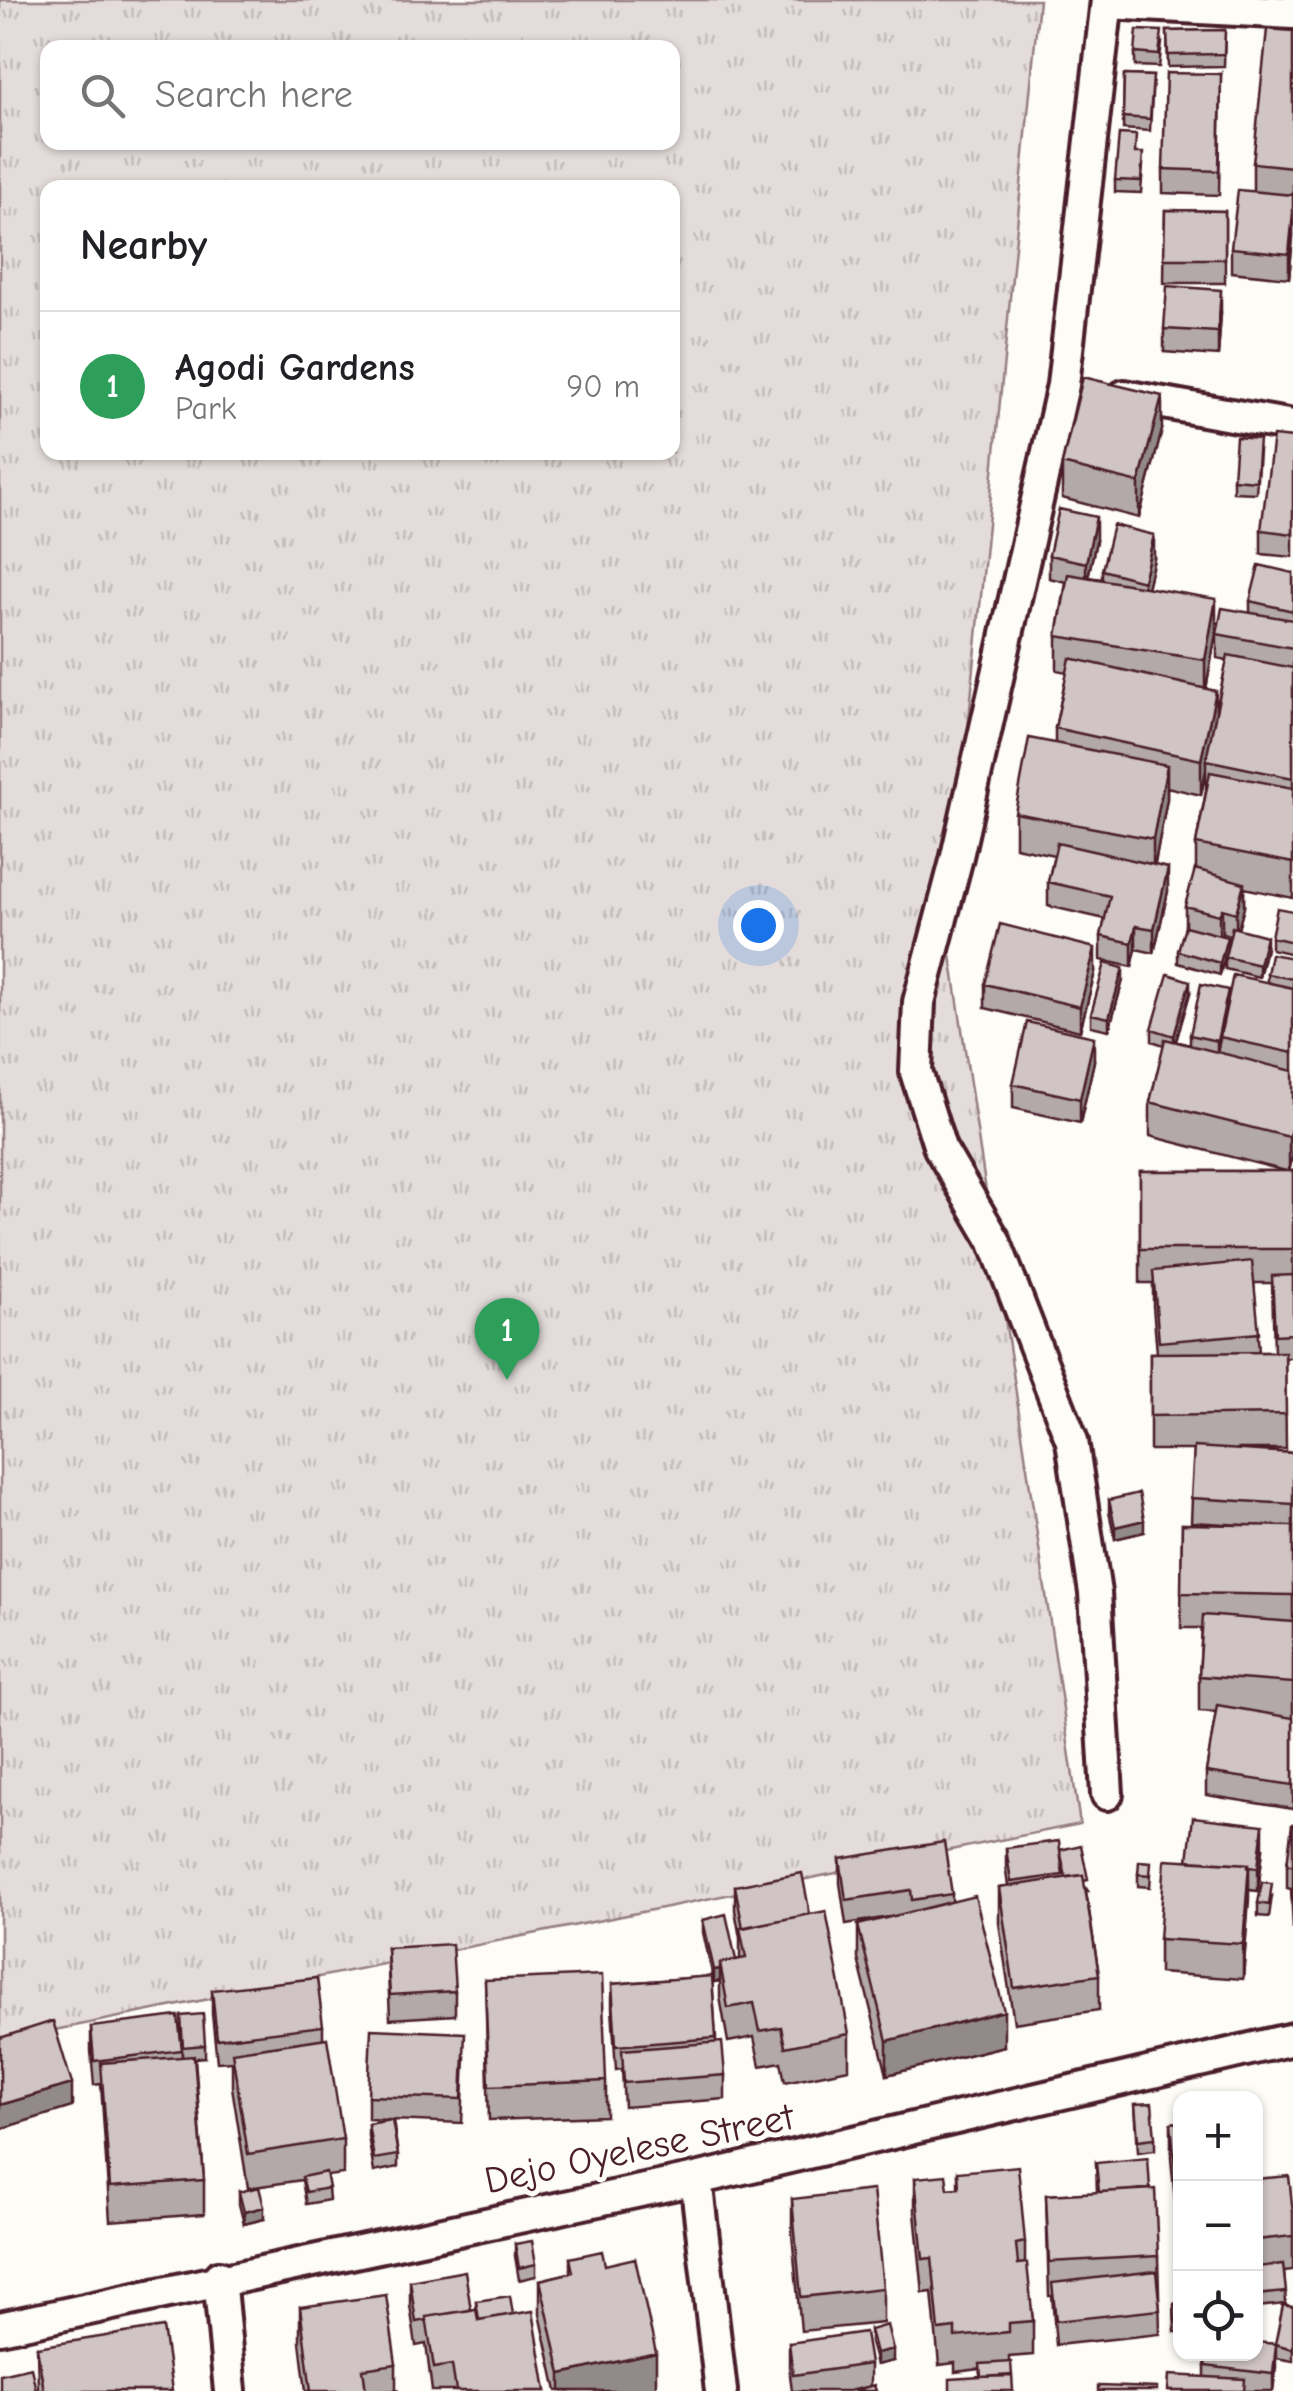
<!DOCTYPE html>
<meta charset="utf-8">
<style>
:root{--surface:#fff;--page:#f6f6f6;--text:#202124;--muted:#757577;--line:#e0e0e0;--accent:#4a1f2b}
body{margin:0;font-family:"Comic Neue",sans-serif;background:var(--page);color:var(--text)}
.controls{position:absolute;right:30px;bottom:30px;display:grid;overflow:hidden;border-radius:20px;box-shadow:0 2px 8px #0004}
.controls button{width:90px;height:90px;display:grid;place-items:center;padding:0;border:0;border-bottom:2px solid var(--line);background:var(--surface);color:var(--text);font:50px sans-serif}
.you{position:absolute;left:758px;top:925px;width:35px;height:35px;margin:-25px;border:8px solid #fff;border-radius:50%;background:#1a73e8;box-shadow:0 0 0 15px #1a73e833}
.badge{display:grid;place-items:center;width:65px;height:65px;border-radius:50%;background:var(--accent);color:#fff;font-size:32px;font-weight:700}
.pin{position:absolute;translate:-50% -82px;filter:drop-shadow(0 2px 5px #0008)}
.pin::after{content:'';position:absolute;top:52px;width:35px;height:30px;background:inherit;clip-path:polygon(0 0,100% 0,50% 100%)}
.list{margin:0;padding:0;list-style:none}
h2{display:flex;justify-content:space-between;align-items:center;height:130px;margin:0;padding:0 40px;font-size:42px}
h2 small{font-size:32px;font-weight:400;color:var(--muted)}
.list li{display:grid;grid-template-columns:65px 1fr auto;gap:30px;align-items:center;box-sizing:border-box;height:150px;padding:0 40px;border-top:2px solid var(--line)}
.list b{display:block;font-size:38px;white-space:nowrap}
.list p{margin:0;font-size:32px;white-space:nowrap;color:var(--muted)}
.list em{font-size:32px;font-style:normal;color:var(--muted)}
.icon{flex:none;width:55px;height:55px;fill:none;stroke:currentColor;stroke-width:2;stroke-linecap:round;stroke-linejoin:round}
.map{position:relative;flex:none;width:1293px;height:2391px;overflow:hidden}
.search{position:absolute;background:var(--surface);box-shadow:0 2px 8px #0004;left:40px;top:40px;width:640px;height:110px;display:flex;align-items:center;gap:25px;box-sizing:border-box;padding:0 35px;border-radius:20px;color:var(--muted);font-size:38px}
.panel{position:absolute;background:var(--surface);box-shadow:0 2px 8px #0004;left:40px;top:180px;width:640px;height:280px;border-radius:20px}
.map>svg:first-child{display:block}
.park{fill:url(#park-tufts);stroke:#967e82;stroke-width:2.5;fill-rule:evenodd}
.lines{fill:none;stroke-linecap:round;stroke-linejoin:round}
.street-casing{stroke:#4a1f2b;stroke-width:38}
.street{stroke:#fdfcf7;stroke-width:30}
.wall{fill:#b3a9a9;stroke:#4a1f2b;stroke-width:2.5;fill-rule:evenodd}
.shaded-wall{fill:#928a89;stroke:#4a1f2b;stroke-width:2.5}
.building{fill:#d0c5c4;stroke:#4a1f2b;stroke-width:2.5}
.labels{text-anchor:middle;stroke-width:10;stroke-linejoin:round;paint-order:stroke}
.street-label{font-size:38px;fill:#4a1f2b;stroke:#fdfcf7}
</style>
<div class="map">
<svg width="1293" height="2391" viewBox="0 0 1293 2391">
<defs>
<pattern id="park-tufts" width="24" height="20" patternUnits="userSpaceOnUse" patternTransform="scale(2.5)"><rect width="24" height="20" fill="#e3dcda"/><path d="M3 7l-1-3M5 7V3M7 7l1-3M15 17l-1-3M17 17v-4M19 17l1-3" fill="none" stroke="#c4bcbb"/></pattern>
</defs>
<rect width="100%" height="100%" fill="#fdfcf7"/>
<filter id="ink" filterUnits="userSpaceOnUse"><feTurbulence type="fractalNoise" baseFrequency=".01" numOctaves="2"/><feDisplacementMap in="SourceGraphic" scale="20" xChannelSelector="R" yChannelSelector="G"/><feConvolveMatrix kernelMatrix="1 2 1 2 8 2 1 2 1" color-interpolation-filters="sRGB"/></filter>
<g filter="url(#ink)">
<path class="park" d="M0,0H1039L948,935L1080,1824L0,2041ZM48,48H672V142H48ZM48,188H672V452H48Z"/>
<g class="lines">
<g class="street-casing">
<path id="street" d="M1107,3L1293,13
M1124,396L1293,426
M1107,1794L1095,1593L1072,1441L994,1240L940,1148L916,1072L919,1002L956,861L1063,385L1107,0
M696,2179L721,2391
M219,2277L230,2391
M0,2328L696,2179L1293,2039"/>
</g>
<use href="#street" class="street"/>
</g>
<path class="wall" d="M1225,30L1224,66L1168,67L1167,31Z
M1293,31V237L1289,278L1231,272V248L1253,191V163Z
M1162,43L1159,67L1135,66V53Z
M1221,74L1219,195L1163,193V169Z
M1124,75L1153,76L1150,131L1123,129Z
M1143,165L1141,193L1115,192V180Z
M1165,210L1225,211V283H1164Z
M1221,313L1218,356L1164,352V329Z
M1162,430L1139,518L1062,498V464Z
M1293,438V557L1261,554V530Z
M1259,451L1256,493L1233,492V479Z
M1096,541L1088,577L1102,579V570L1154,559L1147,587L1216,633L1206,689L1216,711L1227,660L1217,658V634L1250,613V601L1293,573V898L1244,888V907L1238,929L1266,948L1259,977L1225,969V957L1220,975L1178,963V951L1185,928V906L1196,869V844L1206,791V770L1201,795L1167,787V799L1155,864L1168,891L1154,953L1136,949L1132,967L1101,960V936L1105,919L1048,906V882L1054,855L1015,847V813L1055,743V728L1067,672L1057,670V636L1066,582L1049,578V555ZM1222,933L1230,935L1227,948L1221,935Z
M1293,911V954L1271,949V937Z
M1293,958V1154L1289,1171H1293V1358H1285L1286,1449H1236L1293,1453V1809L1206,1795V1772L1216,1712L1199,1711V1676L1202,1628H1181L1182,1524L1261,1526L1191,1522L1194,1450H1150V1353H1157L1153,1306V1283H1140V1171H1286L1150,1136V1102L1164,1045L1152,1041V1029L1190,993L1176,1041L1190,1045V1035L1228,1001L1267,982V974ZM1254,1283H1272L1274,1352H1259Z
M1095,972L1080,1031L985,1008V984Z
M1123,980L1109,1030L1091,1026V1014Z
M1094,1061L1080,1123L1013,1108V1084Z
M1109,1500L1144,1532L1115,1539L1109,1512Z
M1293,1824V1930L1291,1889L1287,1888V1865Z
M1006,1848L1060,1852L1088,1891H1086L1099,1975V2010L1014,2023L999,1923V1888L1008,1886L1006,1872Z
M1263,1849L1258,1891L1249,1890L1243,1979L1159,1973V1939L1188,1860Z
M840,1859L952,1894V1901L1004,2046L887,2075L858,1959V1925L889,1917L846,1924L840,1883Z
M1138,1874H1151L1150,1887L1138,1886Z
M735,1886L810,1914L849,2034V2069L785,2082L781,2062L760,2066L754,2037L728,2042L720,1997V1981L714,1982L703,1932V1920L736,1960L740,1959V1938L735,1910Z
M1272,1896L1269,1917L1258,1916V1903Z
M387,1948L455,1991V2015L390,2019Z
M712,1976L716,2042L725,2075V2099L624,2107L622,2069L616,2070L612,2008V1984Z
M485,1980L606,2081V2116L489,2120Z
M212,1990L323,2026V2038L343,2139V2174L327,2176L329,2200L306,2204L302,2180L248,2188L232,2087V2061L217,2062L212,2014Z
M91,2027L182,2050V2057L181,2028L205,2045V2057L195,2058L204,2180V2214L110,2221L101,2084L94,2085L91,2051Z
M465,2057L462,2123L393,2120L398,2155V2167L374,2172L368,2136V2124L390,2120L368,2119V2096Z
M1135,2104L1155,2138V2150L1138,2152Z
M1180,2122V2255L1171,2158V2123Z
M1096,2163L1158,2256L1160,2334L1056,2345L1052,2296H1049L1046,2195L1097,2193Z
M958,2172L1025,2242V2263L1033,2321V2355L1009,2357V2362L980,2377V2369L955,2372V2363L939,2365L932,2292L923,2293L915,2213V2178L948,2189L958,2188Z
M1256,2179L1293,2236V2270L1284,2271L1286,2304L1256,2307Z
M239,2192L264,2219L244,2224L239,2204Z
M792,2199L883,2288V2323L801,2331L792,2234Z
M515,2244L536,2264V2276L519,2280L515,2256Z
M570,2258L605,2265L656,2388L641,2391H557L540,2314V2280L570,2273Z
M410,2281L471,2310L476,2309V2301L513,2314L546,2391H432L426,2344L416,2346L410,2305Z
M1180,2303V2332H1175L1174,2304Z
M300,2307L396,2364V2390L399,2391H306L300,2342Z
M1293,2307V2361L1276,2358L1273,2391H1168L1205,2377V2366L1256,2354V2309L1259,2329V2341L1256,2342L1275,2344Z
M870,2330L893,2361L876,2365L870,2342Z
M789,2343L870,2364V2386L849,2391H792L789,2367Z
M37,2347L172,2391H38Z"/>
<path class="shaded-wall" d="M1293,213V237L1289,278V254Z
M1221,290V313L1218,356V332Z
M1162,396V430L1139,518V483Z
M1096,517V541L1086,586V563Z
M1154,535V559L1143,605V581Z
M1216,599V633L1205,695V660Z
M1216,691V726L1206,760V770L1201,795V760Z
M1167,765V799L1153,873V839Z
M1168,868V891L1154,953V929Z
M1244,883V907L1236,937V913Z
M1222,909V933L1219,939V915Z
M1136,926V949L1132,967V943Z
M1266,936V948L1259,977V965Z
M1227,937V949L1220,975V963Z
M1095,948V972L1080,1031V1007Z
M1123,968V980L1109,1030V1018Z
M1190,981V993L1174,1048V1036Z
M1228,990V1002L1217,1053V1041Z
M1094,1037V1061L1080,1123V1099Z
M1293,1119V1154L1289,1172V1137Z
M1144,1520V1532L1115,1539V1527Z
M1263,1825V1849L1258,1891V1868Z
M1249,1864V1899L1243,1979V1944Z
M720,1969V1981L714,1982V1970Z
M1004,2011V2046L887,2075V2041Z
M72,2084V2107L0,2129V2105Z
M264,2207V2219L244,2224V2212Z
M1276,2344V2368L1273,2391V2374Z
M893,2349V2361L876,2365V2353Z
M656,2353V2388L641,2391H561V2374Z"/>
<path class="building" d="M1267,29L1293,31V167L1253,163Z
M1137,30L1162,31L1159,55L1135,53Z
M1225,30L1224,54L1168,55L1167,31Z
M1166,73L1221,74L1219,171L1163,169Z
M1124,75L1153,76L1150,119L1123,117Z
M1119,134L1136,135L1135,153H1143L1141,181L1115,180Z
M1238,190L1293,195V213L1289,254L1231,248Z
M1165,210L1225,211V259H1164Z
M1167,286L1221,290L1218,332L1164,329Z
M1083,377L1162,396L1139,483L1062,464Z
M1273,436L1293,438V534L1261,530Z
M1236,437L1259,439L1256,481L1233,479Z
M1059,509L1096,517L1086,563L1049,555Z
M1113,525L1154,535L1143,581L1102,570Z
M1259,565L1293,573V611L1250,601Z
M1068,574L1216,599L1205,660L1057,636Z
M1222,608L1293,620V648L1217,634Z
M1228,655L1293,668V778L1206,760Z
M1070,658L1216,691L1201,760L1055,728Z
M1029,738L1167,765L1153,839L1015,813Z
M1210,772L1293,788V863L1196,844Z
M1057,843L1168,868L1154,929L1136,926L1132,943L1101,936L1110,896L1048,882Z
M1195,869L1244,883L1236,913L1222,909L1219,915L1185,906Z
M1277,908L1293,911V942L1271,937Z
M1000,924L1095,948L1080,1007L985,984Z
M1185,926L1227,937L1220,963L1178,951Z
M1232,927L1266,936L1259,965L1225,957Z
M1271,954L1293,958V979L1267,974Z
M1105,963L1123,968L1109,1018L1091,1014Z
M1168,974L1190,981L1174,1036L1152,1029Z
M1233,975L1293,988V1053L1220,1037Z
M1201,984L1228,990L1217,1041L1190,1035Z
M1027,1022L1094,1037L1080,1099L1013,1084Z
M1165,1039L1293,1071V1119L1289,1137L1150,1102Z
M1140,1171H1293V1249H1140Z
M1252,1261L1259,1333L1159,1342L1153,1271Z
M1293,1275V1334L1275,1335L1272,1276Z
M1285,1352L1286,1414L1150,1416V1353Z
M1194,1447L1293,1453V1504L1191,1498Z
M1139,1493L1144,1520L1115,1527L1109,1500Z
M1182,1524L1293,1526V1595L1181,1593Z
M1203,1615L1293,1622V1683L1199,1676Z
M1217,1705L1293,1718V1785L1206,1772Z
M1193,1817L1263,1825L1258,1868L1248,1867L1249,1864L1188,1860Z
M1292,1824H1293V1865H1287Z
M1059,1841L1063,1875L1011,1882L1006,1848Z
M944,1842L952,1894L912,1900L911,1890L846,1900L840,1859Z
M1081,1845L1088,1879L1084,1880L1083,1875L1066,1877L1060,1850Z
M1165,1859L1249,1864L1243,1944L1159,1939Z
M1139,1861L1151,1862L1150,1875L1138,1874Z
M802,1873L810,1914L743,1928L735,1886Z
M1083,1875L1099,1975L1014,1988L999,1888Z
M1262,1882L1272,1883L1269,1905L1258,1903Z
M975,1896L1004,2011L887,2041L858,1925Z
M826,1911L849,2034L785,2047L781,2027L760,2031L754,2003L728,2008L720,1963L746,1958L740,1928Z
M726,1914L736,1960L720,1963V1969L714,1970L703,1920Z
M452,1944L455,1991L390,1995L387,1948Z
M602,1975L606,2081L489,2086L485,1980Z
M712,1976L716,2038L616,2046L612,1984Z
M317,1978L323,2026L217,2039L212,1990Z
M203,2014L205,2045L183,2047L181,2016Z
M178,2016L182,2050L94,2061L91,2027Z
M53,2021L72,2084L0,2105V2038Z
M371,2029L465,2033L462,2099L368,2096Z
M327,2038L343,2139L248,2154L232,2052Z
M722,2042L725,2075L624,2083L622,2050Z
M194,2056L204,2180L110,2187L101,2063Z
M1152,2103L1155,2138L1138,2140L1135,2104Z
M392,2120L398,2155L374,2159L368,2124Z
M1180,2122V2220L1171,2123Z
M1148,2158L1150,2189L1099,2192L1096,2163Z
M1018,2166L1025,2242L1016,2244L1018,2264L1027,2263L1033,2321L1009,2323V2332L955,2337V2328L939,2330L932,2258L923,2259L915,2178L946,2175L948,2189L959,2188L958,2172Z
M326,2172L329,2188L306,2192L302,2177Z
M1289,2176L1293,2213V2236L1256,2240V2179Z
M259,2187L264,2207L244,2212L239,2192Z
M1155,2189L1158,2256L1049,2262L1046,2195Z
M873,2190L883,2288L801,2297L792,2199Z
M532,2241L536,2264L519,2268L515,2244Z
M602,2251L605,2265L635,2258L656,2353L561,2374L540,2280L573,2272L570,2258Z
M1283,2264L1286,2292L1256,2295V2267Z
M465,2271L471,2310L426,2317L427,2320L416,2322L410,2281Z
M1156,2271L1160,2310L1056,2321L1052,2283Z
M386,2295L396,2364L363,2369L366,2391H311L300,2307Z
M510,2296L513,2314L479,2320L476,2301Z
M1180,2303V2320H1175L1174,2304Z
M1283,2305L1293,2307V2349L1275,2344Z
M476,2309L478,2320L533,2311L546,2391H456L452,2365L434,2368L426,2317Z
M1256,2309L1259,2329L1256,2330Z
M887,2325L893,2349L876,2353L870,2330Z
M163,2327L172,2391H44L37,2347Z
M865,2332L870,2364L793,2375L789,2343Z
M1256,2342L1276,2344L1273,2374L1205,2366L1207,2354H1256Z
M1011,2362L1012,2376L981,2377L980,2364Z
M31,2367L36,2391H0V2374Z
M1012,2375L1013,2391H950V2379Z
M1169,2375L1245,2379L1244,2391H1168Z
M874,2385L876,2391H853Z
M1098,2386L1157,2388V2391H1098Z"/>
</g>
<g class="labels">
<g class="street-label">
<text transform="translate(639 2148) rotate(-12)" y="13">Dejo Oyelese Street</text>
</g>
</g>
</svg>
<div class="controls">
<button>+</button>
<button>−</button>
<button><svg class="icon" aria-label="locate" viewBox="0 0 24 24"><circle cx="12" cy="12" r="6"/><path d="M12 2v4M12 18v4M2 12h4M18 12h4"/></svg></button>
</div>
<div class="you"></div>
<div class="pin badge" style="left:507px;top:1380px;background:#2e9e5b">1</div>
<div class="search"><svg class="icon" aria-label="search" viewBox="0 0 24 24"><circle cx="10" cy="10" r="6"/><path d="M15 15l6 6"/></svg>Search here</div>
<section class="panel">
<h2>Nearby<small></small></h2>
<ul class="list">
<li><span class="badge" style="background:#2e9e5b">1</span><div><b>Agodi Gardens</b><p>Park</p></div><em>90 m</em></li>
</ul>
</section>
</div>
